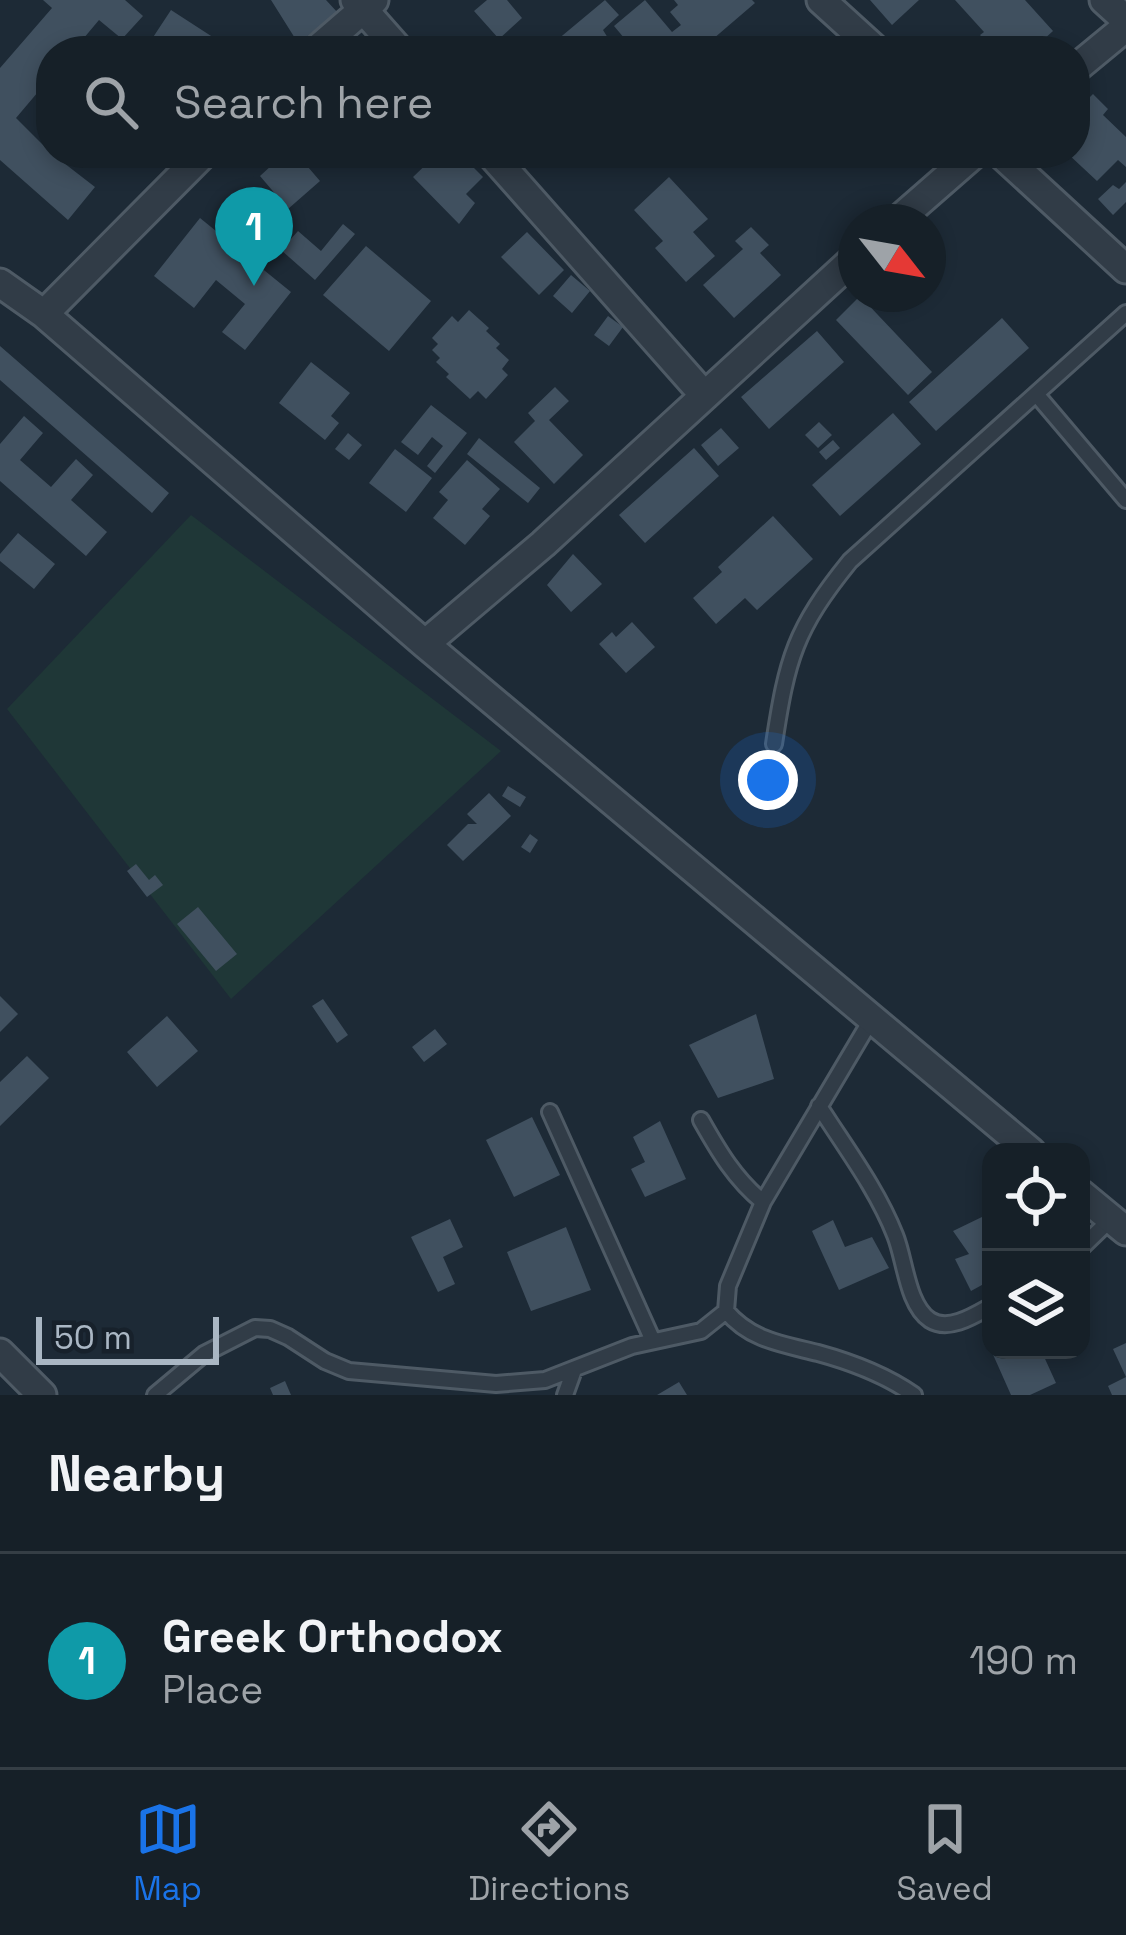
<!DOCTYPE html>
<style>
:root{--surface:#162028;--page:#232d34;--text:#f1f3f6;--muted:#9ea3a8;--line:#353e45;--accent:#1a73e8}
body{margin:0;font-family:"Space Grotesk",sans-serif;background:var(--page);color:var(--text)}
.controls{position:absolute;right:36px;bottom:36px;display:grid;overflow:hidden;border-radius:24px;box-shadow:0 6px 18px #0003}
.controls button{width:108px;height:108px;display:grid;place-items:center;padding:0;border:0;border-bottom:3px solid var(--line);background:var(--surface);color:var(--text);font:60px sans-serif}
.compass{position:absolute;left:838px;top:204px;width:108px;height:108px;border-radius:50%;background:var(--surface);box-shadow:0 6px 18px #0003;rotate:121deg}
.scale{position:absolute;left:36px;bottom:30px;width:183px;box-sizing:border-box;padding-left:12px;border:6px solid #aab7c4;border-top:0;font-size:33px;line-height:42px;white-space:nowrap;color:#aab7c4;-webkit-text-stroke:9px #17212b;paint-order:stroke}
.you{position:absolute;left:768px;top:780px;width:42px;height:42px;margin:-30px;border:9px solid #fff;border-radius:50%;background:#1a73e8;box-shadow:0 0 0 18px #1a73e833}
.badge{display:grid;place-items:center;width:78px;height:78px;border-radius:50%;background:var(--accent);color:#fff;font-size:39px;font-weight:700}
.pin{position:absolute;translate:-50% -99px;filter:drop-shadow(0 3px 6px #0008)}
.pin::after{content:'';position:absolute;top:63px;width:42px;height:36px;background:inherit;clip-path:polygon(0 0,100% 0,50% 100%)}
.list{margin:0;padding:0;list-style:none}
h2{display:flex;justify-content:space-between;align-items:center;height:156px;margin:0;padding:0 48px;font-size:51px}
h2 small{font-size:39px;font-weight:400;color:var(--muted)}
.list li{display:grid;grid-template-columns:78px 1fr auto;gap:36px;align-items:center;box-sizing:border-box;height:216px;padding:0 48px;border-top:3px solid var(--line)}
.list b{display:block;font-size:45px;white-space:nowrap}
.list p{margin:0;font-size:39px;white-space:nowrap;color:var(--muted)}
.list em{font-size:39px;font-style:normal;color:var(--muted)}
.icon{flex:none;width:66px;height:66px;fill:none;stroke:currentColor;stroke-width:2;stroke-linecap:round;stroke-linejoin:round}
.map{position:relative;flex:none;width:1126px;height:1395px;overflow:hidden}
.search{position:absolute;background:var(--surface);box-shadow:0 6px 18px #0003;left:36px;right:36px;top:36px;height:132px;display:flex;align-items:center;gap:30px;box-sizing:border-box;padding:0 42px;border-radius:48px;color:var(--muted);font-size:45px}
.sheet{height:372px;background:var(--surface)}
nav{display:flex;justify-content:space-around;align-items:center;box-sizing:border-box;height:168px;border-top:3px solid var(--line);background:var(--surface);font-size:33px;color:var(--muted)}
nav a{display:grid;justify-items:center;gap:6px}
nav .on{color:var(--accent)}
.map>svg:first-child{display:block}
.green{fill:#1f3737}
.building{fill:#40505f}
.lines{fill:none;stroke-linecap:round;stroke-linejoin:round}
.lane-casing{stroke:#4e5a65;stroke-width:20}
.street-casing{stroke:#4e5a65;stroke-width:33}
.lane{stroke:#313c47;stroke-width:14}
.street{stroke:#313c47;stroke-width:27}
</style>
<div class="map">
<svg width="1126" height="1395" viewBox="0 0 1126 1395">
<rect width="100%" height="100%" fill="#1d2a36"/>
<path class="green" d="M191,515L501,751L231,999L7,709Z"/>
<path class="building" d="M43,0H125L143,16L122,39L99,20L73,51H51V103L38,92L16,118L51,153L95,187L68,220L0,160V68L52,8Z
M271,0H326L338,13L298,43Z
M487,0H507L522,18L499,39L474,11Z
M605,0L619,15L603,30L616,51H566L557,40Z
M645,0L672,32L681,25L670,12L678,5L674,0H752L755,3L699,51H674L664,39L656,47L659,51H635L614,26Z
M870,0H919L892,25Z
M955,0H1025L1053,31L1031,51H994L980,35L984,32Z
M171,10L225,45L221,51H144Z
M1093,94L1108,109L1103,115L1126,137V167L1118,160L1097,181L1067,153H1075V112Z
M285,153H296L320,181L288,209L260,176Z
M438,153H459L483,177L466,194L475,203L459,224L413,177Z
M669,177L708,219L693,232L715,256L686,282L655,248L663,241L634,210Z
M1126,182V202L1113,215L1098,199L1113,185L1119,189Z
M200,218L291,292L245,350L222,332L245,304L216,280L194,308L154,276Z
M343,224L355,234L315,280L281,250L298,231L321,251Z
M751,227L769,245L760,253L781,275L734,318L703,285L743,249L735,241Z
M527,232L564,270L539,295L501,257Z
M928,241L941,255L928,266Z
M366,246L431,301L389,351L323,295Z
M571,275L590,291L572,313L553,296Z
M860,296L932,372L908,395L836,320Z
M469,310L489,328L486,331L500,344L496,348L509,360L502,369L508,375L486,399L478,391L470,399L446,377L449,374L436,362L440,358L432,350L438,344L432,338L452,316L458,322Z
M608,316L623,327L609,346L594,335Z
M1002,318L1029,348L936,431L909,402Z
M817,331L844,362L769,429L741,397Z
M0,346L169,493L152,513L0,380Z
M311,362L350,393L331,416L339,423L325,440L279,403Z
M555,387L569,401L549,420L583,455L554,484L514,442L535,421L528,413Z
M431,405L467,433L435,473L427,466L443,446L432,437L418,455L401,442Z
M893,413L921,444L840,516L812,485Z
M24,416L43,433L20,460L51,487L76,459L93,475L71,500L107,532L86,556L0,481V444Z
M819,422L832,435L818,448L805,435Z
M721,428L739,448L718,466L701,445Z
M348,433L362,445L349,460L335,449Z
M479,438L540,488L528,503L467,454Z
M833,440L840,448L826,460L819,452Z
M694,448L719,476L645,543L619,515Z
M395,449L432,478L406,512L369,483Z
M467,460L500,489L482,509L490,516L465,545L433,518L448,500L439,492Z
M773,516L813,559L757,610L745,598L716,624L693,598L722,572L718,567Z
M18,533L55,564L34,589L0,561V554Z
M573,554L602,584L571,612L547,585Z
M632,622L655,647L626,673L599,644L612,632L616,637Z
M508,786L526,797L520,807L502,796Z
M489,793L511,816L463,861L447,845L468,824H477L467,814Z
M530,834L538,840L530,853L521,847Z
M136,864L149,880L155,875L163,885L147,897L127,871Z
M198,907L237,954L216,971L177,924Z
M0,996L18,1014L0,1032Z
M323,999L348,1035L337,1043L312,1006Z
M756,1014L774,1079L718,1098L689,1045Z
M167,1016L198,1051L157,1087L127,1052Z
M435,1029L447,1044L424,1062L412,1047Z
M27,1056L49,1078L0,1126V1082Z
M532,1117L560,1175L514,1197L486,1140Z
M660,1121L686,1179L645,1197L631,1169L645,1162L633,1137Z
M984,1216L991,1232V1280L971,1291L955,1259L969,1254L953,1231Z
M450,1219L463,1247L443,1257L455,1284L438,1292L411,1237Z
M833,1220L845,1247L872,1237L889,1268L839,1290L812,1231Z
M566,1227L591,1290L531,1311L507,1252Z
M1126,1343V1377L1113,1349Z
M991,1350H1016L1019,1357L1041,1350L1056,1383L1030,1395H1011Z
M1126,1377V1395H1112L1108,1386Z
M285,1381L291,1395H273L270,1388Z
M679,1382L687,1395H657Z"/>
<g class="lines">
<g class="lane-casing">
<path id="lane" d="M1037,395L1126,500
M774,744C787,658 795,629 850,561L1126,313
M871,1020L763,1202L728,1286L726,1311C750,1340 782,1344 818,1353C851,1362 887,1376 914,1395
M819,1106C845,1147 877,1189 895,1235C905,1259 907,1305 930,1320C949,1332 975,1315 991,1306
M550,1112L653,1341
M701,1120C719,1152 735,1179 763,1202
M1081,1248L1111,1219
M155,1395L204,1354L255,1328L270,1329L288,1337L325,1361L349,1371L496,1384L545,1380L632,1346L701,1331L726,1311
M565,1395L574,1370"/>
</g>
<g class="street-casing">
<path id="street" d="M355,0L400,51
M821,0L877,51
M1104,0L1126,20
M315,51L374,0
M1075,69L1126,27
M490,153L704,395
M1000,153L1126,269
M896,222L975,153
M0,283L44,314L425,644L1031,1152
M44,314L204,153
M425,644L543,544L856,257
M1081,1194L1126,1231
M0,1353L42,1395"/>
</g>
<use href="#lane" class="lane"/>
<use href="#street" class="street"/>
</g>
</svg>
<div class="controls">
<button><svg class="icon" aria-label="locate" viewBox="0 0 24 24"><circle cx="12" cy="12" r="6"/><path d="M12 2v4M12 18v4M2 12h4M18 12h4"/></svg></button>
<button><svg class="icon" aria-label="layers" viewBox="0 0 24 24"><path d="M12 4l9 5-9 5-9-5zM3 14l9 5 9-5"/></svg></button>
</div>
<svg class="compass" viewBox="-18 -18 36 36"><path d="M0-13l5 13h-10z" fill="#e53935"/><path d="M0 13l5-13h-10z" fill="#9ea3a8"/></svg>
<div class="scale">50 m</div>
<div class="you"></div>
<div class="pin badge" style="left:254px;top:286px;background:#0f9aa8">1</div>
<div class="search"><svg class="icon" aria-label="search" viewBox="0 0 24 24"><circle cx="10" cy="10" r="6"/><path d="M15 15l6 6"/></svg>Search here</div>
</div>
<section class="sheet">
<h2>Nearby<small></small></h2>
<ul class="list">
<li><span class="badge" style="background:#0f9aa8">1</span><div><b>Greek Orthodox</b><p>Place</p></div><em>190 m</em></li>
</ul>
</section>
<nav>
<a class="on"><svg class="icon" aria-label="map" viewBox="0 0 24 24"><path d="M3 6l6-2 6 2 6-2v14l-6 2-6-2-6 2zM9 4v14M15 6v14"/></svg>Map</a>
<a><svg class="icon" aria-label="directions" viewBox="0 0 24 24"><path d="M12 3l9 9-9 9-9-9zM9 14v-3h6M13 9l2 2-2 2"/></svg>Directions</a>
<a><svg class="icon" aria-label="saved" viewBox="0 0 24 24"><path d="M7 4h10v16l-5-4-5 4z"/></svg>Saved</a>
</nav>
